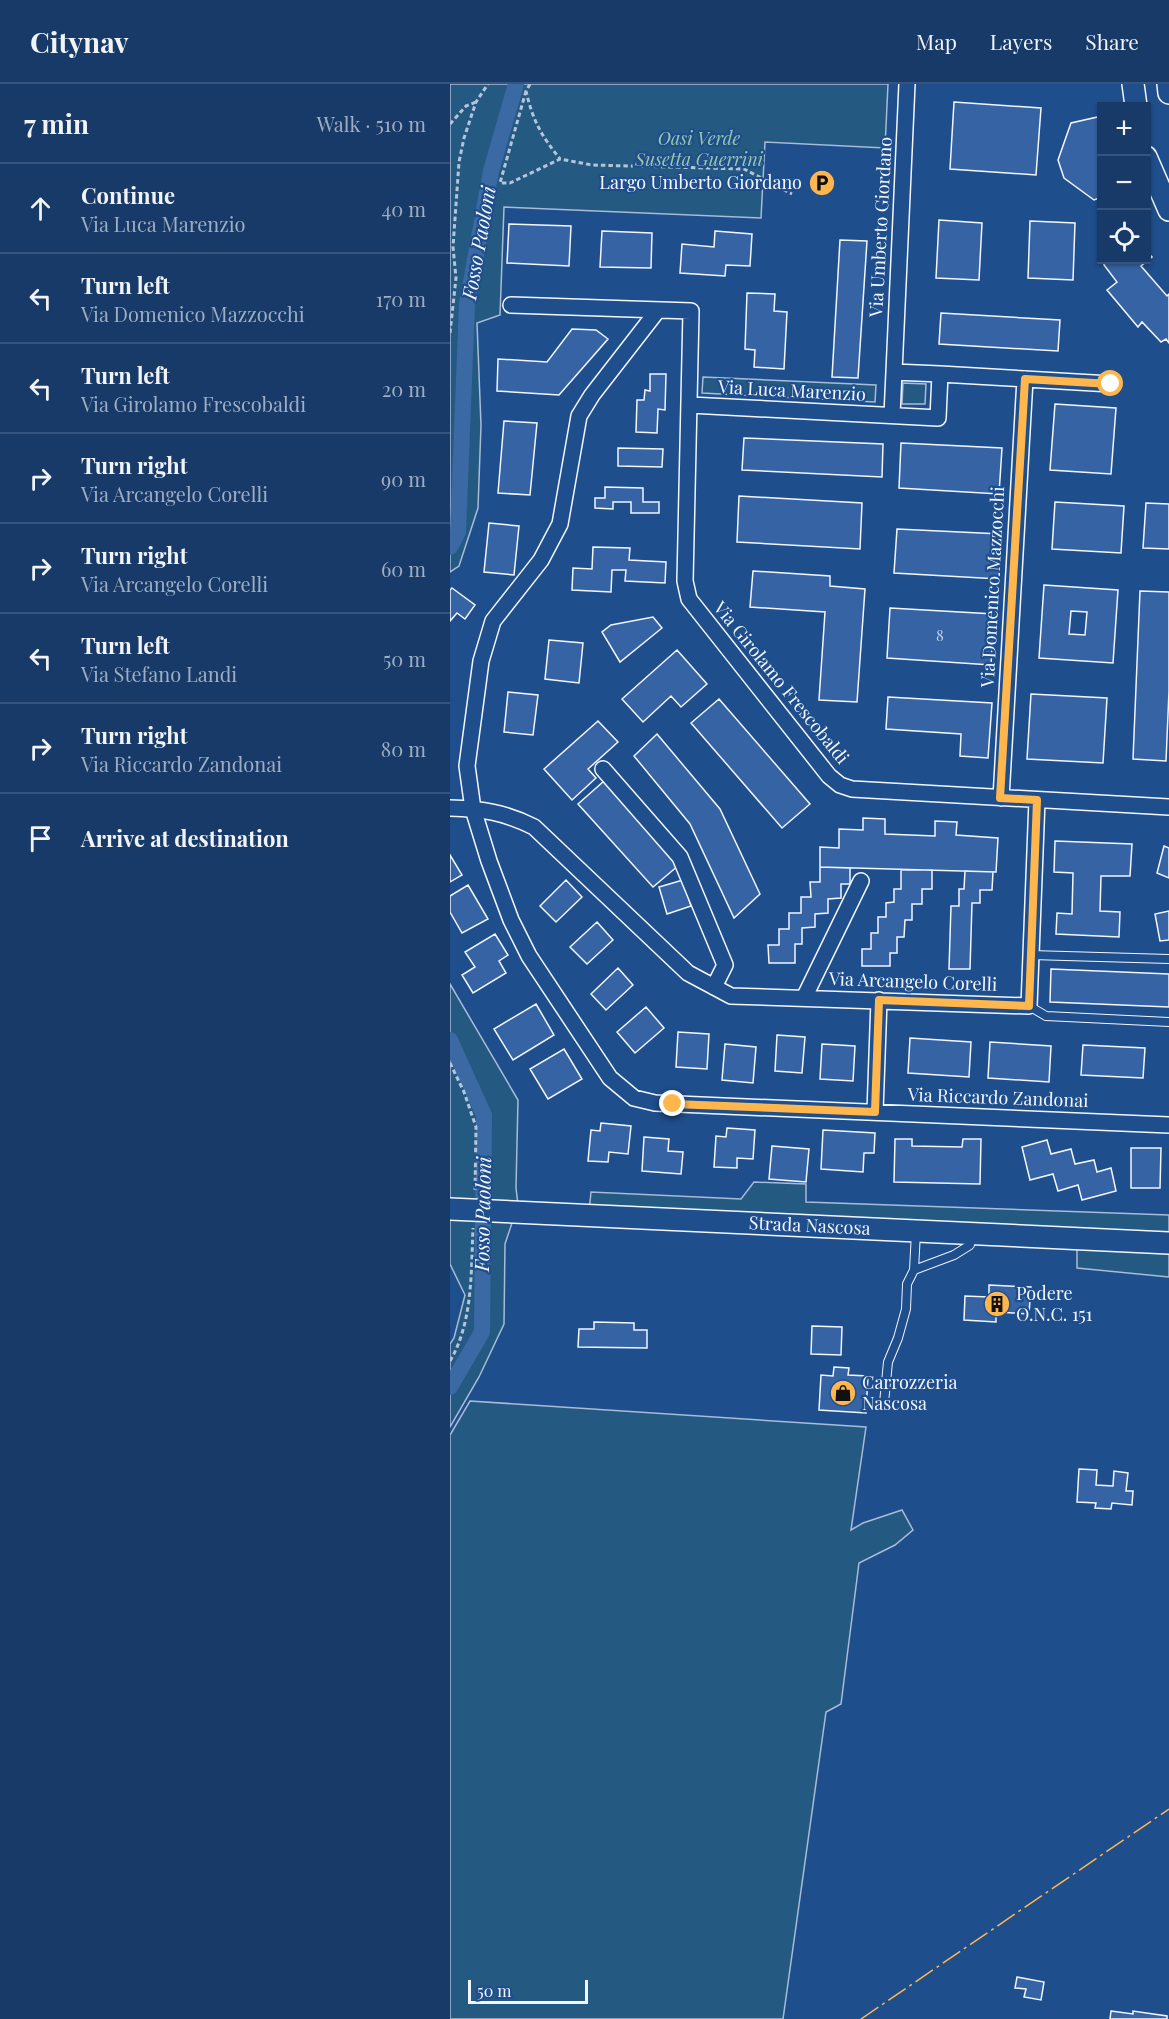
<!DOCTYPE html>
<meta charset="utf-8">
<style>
:root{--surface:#173a69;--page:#244571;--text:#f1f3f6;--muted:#9eadc0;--line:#36547d}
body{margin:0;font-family:"Playfair Display",serif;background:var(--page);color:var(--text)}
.controls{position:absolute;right:18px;top:18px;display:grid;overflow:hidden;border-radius:0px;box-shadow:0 2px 4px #0004}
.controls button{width:54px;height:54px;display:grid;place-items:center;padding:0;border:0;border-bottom:2px solid var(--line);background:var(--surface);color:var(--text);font:30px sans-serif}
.scale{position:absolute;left:18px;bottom:15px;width:120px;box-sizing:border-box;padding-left:6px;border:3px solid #f2f6ff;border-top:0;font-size:16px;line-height:21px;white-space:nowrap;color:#f2f6ff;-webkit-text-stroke:4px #1f4e8c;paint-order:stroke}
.stop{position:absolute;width:18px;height:18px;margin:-14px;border:4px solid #ffb74d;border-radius:50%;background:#fff}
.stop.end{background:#ffb74d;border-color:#fff;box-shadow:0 2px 6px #0008}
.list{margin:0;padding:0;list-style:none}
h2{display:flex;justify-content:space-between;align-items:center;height:78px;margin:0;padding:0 24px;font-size:26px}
h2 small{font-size:20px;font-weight:400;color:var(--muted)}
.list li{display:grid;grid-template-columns:39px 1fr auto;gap:18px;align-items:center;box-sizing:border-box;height:90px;padding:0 24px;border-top:2px solid var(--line)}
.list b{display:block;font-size:22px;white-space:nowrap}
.list p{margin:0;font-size:20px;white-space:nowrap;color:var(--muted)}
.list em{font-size:20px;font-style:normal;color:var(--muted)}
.icon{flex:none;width:33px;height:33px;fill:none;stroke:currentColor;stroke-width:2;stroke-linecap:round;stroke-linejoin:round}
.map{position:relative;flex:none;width:719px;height:1935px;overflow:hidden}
header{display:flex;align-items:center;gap:36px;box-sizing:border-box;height:84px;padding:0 30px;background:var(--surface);border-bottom:2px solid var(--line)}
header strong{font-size:28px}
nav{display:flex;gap:33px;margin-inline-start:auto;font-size:21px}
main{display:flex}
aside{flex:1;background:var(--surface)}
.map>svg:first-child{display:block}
.green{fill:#245a82;stroke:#a8bbd7;stroke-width:1.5}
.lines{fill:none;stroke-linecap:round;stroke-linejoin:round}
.stream{stroke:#3b69a3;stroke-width:4.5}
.canal{stroke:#3b69a3;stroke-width:16}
.building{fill:#3563a3;stroke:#f2f6ff;stroke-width:1.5;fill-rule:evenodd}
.lane-casing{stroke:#f2f6ff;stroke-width:10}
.street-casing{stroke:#f2f6ff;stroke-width:18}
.secondary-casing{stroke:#f2f6ff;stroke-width:24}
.path{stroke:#b3c4dc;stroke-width:3;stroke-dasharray:4.5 3;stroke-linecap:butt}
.lane{stroke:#1f4e8c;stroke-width:8}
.street{stroke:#1f4e8c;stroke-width:15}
.secondary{stroke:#1f4e8c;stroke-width:21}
.power{stroke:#ffb74d;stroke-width:1.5;stroke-dasharray:21 4.5 3 4.5;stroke-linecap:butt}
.route{stroke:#ffb74d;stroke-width:8}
.labels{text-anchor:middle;stroke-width:4.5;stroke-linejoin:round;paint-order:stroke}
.number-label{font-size:15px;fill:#c3d1e8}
.park-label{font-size:18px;font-style:italic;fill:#97c8a6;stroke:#1f4e8c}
.poi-label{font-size:18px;fill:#f2f6ff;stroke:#1f4e8c;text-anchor:start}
.street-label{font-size:18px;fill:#f2f6ff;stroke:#1f4e8c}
.water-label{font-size:20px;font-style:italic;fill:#f2f6ff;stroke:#1f4e8c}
</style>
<header>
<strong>Citynav</strong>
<nav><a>Map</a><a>Layers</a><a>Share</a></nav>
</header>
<main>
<aside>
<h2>7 min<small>Walk · 510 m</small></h2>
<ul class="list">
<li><svg class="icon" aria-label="ahead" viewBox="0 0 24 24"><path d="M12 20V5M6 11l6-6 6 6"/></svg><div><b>Continue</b><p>Via Luca Marenzio</p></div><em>40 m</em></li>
<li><svg class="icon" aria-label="left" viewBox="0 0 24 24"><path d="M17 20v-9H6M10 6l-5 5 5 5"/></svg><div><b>Turn left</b><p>Via Domenico Mazzocchi</p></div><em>170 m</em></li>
<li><svg class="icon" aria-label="left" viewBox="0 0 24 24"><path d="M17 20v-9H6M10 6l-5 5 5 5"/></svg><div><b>Turn left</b><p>Via Girolamo Frescobaldi</p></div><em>20 m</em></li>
<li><svg class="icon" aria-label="right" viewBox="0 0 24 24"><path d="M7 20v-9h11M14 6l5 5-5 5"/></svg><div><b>Turn right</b><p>Via Arcangelo Corelli</p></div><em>90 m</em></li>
<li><svg class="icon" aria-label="right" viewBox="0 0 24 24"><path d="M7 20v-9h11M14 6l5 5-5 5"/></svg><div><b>Turn right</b><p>Via Arcangelo Corelli</p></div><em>60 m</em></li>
<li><svg class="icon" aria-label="left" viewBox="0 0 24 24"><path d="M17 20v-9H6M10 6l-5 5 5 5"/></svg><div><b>Turn left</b><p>Via Stefano Landi</p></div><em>50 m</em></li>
<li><svg class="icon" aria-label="right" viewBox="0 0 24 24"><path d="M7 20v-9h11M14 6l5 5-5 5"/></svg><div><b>Turn right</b><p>Via Riccardo Zandonai</p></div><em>80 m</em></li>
<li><svg class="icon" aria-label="arrive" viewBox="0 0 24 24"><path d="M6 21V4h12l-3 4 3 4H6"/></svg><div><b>Arrive at destination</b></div></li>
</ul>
</aside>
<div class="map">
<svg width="719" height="1935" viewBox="0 0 719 1935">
<rect width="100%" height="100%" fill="#1f4e8c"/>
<path class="green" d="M0,0H438L435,64L315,58L311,134L54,123L50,231L27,239L31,341L28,424L9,482L0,488Z
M253,293L426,301L425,318L252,309Z
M453,299L476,300L475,320H452Z
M0,900L68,1016L66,1104L68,1121L55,1160L54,1240L29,1293L0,1343V1260L4,1254L15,1211L0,1180Z
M304,1098L356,1100V1118L719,1131V1193L627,1184V1151L139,1128L141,1108L291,1115Z
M20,1317L416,1343L401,1446L413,1439L452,1426L463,1446L445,1461L409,1479L391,1620L376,1628L333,1935H0V1351Z"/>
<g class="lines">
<path class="stream" d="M10,242H16"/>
<path class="canal" d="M0,463L8,448L17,220L41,87L66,0
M0,956L34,1031L32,1248L0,1303"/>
</g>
<path class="building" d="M504,18L591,24L586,91L500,85Z
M652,32V113L644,116L614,94L608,76L621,39Z
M489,136L532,139L529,196L486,194Z
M580,137L625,139L623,196L578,194Z
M59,140L121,142L119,182L57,179Z
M152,147L202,149L201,184L150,183Z
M265,147L302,150L300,182L276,181L275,192L230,189L232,160L264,163Z
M390,156L417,157L408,294L382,293Z
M696,167L702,173L691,182L717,212L719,210V259L716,255L711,258L692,238L688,243L657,206L667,198L654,181V176H696Z
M297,209L325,210L324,227L337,228L334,285L304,283L305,266L295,265Z
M491,229L610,236L608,267L489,260Z
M122,245L146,246L158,255L109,311L47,307L48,275L97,278Z
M200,290H216L215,326L208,325L207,349L186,348L187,316H194L195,306L200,307Z
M605,320L666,324L661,390L600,386Z
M54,337L87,339L80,411L48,409Z
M294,354L433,360L432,393L292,386Z
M451,359L552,364L549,410L449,404Z
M168,364L213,365L212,383L168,382Z
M155,403L193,404V418H209V429H181V418H163V425L145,424V414H155Z
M289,412L412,419L410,465L287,458Z
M605,418L674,422L671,469L602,465Z
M696,419L719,420V465L693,464Z
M39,439L69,442L64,491L34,488Z
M447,445L551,450L549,495L444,489Z
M143,463L180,464L179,476L216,478L215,499L175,497L176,486H162L161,508L122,506L123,484L142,485Z
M303,487L380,492V502L415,505L407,618L369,616L375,528L300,523Z
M594,501L668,506L663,579L589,574ZM621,527L637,528L635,551L619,550Z
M2,504L25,521L15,535L7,529L0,537V506Z
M690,507L719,508V607L716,677L683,675Z
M440,524L544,530L541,581L437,574Z
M203,533L212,544L170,578L152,548L161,541Z
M99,556L133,559L129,599L95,595Z
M227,566L257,600L231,623L221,612L193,638L172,615Z
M58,608L88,611L83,651L54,648Z
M581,610L657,614L653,679L577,675Z
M438,613L542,619L538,674L510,672L511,650L436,645Z
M269,615L360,720L332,744L241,639Z
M148,637L168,658L138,685L146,694L122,716L94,685Z
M207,650L270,725L310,810L284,834L240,740L184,672Z
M154,697L229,781L203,803L128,720Z
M413,734L435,735V750L485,752V737L507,738L506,751L548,754L546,788L370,783V763L389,764V745L413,746Z
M605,757L682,760L680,792H651L650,827L670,828L669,853L606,850L607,829L622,830L623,789L604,788Z
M714,762L719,764V794L707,789Z
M0,771L12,791L0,798Z
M370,783L400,784V800H391V814L378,815V829L365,830V843L352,844V860H345V879H319L318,861H329V845H339V829H351V813H361L360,798H370Z
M451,786H482V805H472V820H462V836H455L454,853H447V869H440V882H412V865H421V849H428V833H436V819L444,818V805H451Z
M515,787L543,788L542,806H530V819H522L520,885H499L501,822H509V805H514Z
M116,796L132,813L106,838L90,822Z
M233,796L241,822L217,830L209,803Z
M18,801L38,835L12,849L0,828V812Z
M719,827V856L710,857L705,830Z
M147,838L163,856L137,880L120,863Z
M45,850L58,871L49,877L56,889L23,909L12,891L25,883L15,868Z
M168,884L183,901L156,926L141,910Z
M601,885L719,890V923L600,918Z
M86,920L104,951L63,976L44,945Z
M196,923L214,944L185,969L167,948Z
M228,948L259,950L257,985L226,983Z
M327,951L355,953L352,989L325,987Z
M460,954L521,958L519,993L458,989Z
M540,958L601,962L599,998L538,994Z
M275,960L306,963L303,999L272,996Z
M372,960L405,962L403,997L370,995Z
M633,961L695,964L693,994L631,991Z
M114,965L132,995L98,1015L80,985Z
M151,1039L181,1042L178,1070L159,1068L158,1078L138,1077L141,1046L150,1047Z
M277,1044L305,1046L303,1075L287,1074V1084L264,1083L266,1052L276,1053Z
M373,1046L425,1049L424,1069H414L413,1088L371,1085Z
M194,1053L219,1055L218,1067L233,1068L231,1090L192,1087Z
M445,1055H462V1062L512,1063L513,1055H531L530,1100L444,1098Z
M597,1056L601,1070L621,1065L625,1080L644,1076L647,1088L661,1084L666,1107L632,1116L628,1101L608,1107L603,1090L580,1096L572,1063Z
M322,1062L359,1065L356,1098L319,1095Z
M681,1064H711L710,1104H681Z
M539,1201L581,1203L579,1230L546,1228V1238L514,1236L515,1212L539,1213Z
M144,1238L184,1239V1246H197V1264L128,1263L129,1245H144Z
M362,1242L392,1243L391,1271L361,1270Z
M384,1283L399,1284L398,1291L418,1292L416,1329L369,1326L371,1291L383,1292Z
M629,1385L647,1386L646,1401L663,1402L664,1387L678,1389L676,1407H683L682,1421L662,1419L661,1425L645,1424L646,1419L627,1418Z
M567,1893L594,1898L591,1916L574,1913L576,1905L565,1904Z
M661,1927L683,1930V1927L717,1932V1935H660Z"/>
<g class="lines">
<g class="lane-casing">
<path id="lane" d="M581,871L719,875
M579,922L596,932L719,938
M464,1186L504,1171L520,1161V1152
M434,1319L438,1278L448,1254L456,1225L457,1200L464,1186L466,1148"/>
</g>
<g class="street-casing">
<path id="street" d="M61,221L241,227L235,497L239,515L379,692L390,701L402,705L719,723
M208,226L142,311L129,332L110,440L91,476L43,537L31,577L17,682L23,725L39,777L61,836L79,872L160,994L184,1014L205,1019L719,1041
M444,288L457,0
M490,290L661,300
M240,321L488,334L490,290L444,288L442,331
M153,685L230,773L275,881L264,903
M551,714L575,295
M0,724C32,725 54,728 84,743L238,889L281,912L579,922L587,716
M354,914L411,797
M425,1028L429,916"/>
</g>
<g class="secondary-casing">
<g id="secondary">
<path d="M683,0L686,22"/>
<path d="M718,0L719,9"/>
<path d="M696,73L719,126"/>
<path id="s1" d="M0,1125L719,1159"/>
</g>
</g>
<path class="path" d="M80,0L76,7C83,37 91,51 110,75
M76,7L50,99H60L110,75L142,81L294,85L342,110
M0,40L16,22L26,18
M0,249L6,194L3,163L9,78L14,54L26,18L38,0
M0,979L14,1008L26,1043L25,1108
M0,1277C23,1238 21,1188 23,1144"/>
<use href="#lane" class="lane"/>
<use href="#street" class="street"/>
<use href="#secondary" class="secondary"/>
<path class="power" d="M411,1935L719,1725"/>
</g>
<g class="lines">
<path class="route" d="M223,1020L425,1028L429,916L579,922L587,716L550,714L575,295L661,300"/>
</g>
<defs>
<g id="parking-disc" transform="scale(1.35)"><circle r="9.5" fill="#ffb74d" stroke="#1f4e8c"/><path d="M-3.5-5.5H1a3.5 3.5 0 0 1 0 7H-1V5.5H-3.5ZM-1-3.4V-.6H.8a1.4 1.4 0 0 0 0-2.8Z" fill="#111"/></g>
<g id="building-disc" transform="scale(1.35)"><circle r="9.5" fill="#ffb74d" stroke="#1f4e8c"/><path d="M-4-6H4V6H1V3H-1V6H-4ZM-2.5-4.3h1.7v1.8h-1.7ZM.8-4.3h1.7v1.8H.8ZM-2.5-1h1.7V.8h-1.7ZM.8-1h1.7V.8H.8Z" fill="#111"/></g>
<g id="shop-disc" transform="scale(1.35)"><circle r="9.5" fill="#ffb74d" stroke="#1f4e8c"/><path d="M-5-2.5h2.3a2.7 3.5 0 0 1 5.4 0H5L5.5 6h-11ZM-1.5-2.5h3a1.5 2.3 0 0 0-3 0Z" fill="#111"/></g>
</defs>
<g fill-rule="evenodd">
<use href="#parking-disc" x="372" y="99"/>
<use href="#building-disc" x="547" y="1220"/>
<use href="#shop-disc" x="393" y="1309"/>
</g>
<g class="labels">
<g class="number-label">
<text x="490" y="557">8</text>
</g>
<g class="park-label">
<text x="249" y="61">Oasi Verde<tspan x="249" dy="21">Susetta Guerrini</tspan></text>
</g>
<g class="poi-label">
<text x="352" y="105" text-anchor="end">Largo Umberto Giordano</text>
<text x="566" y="1216">Podere<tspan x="566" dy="21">O.N.C. 151</tspan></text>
<text x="412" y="1305">Carrozzeria<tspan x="412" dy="21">Nascosa</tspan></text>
</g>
<g class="street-label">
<text transform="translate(431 143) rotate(-87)" y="6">Via Umberto Giordano</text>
<text transform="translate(342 307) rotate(3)" y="6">Via Luca Marenzio</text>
<text transform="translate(543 503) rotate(-87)" y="6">Via Domenico Mazzocchi</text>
<text transform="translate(331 599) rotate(51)" y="6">Via Girolamo Frescobaldi</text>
<text transform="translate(463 898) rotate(2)" y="6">Via Arcangelo Corelli</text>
<text transform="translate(548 1014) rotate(2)" y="6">Via Riccardo Zandonai</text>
<text dy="6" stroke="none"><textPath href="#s1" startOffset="360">Strada Nascosa</textPath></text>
</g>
<g class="water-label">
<text transform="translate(29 159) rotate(-80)" y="7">Fosso Paoloni</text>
<text transform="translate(33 1130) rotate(-89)" y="7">Fosso Paoloni</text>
</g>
</g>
</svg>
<div class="controls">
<button>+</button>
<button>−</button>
<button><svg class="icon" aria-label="locate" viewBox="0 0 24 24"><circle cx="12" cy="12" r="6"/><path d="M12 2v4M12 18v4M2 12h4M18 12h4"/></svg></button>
</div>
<div class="scale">50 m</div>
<div class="stop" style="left:661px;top:300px"></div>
<div class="stop end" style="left:223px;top:1020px"></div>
</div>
</main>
